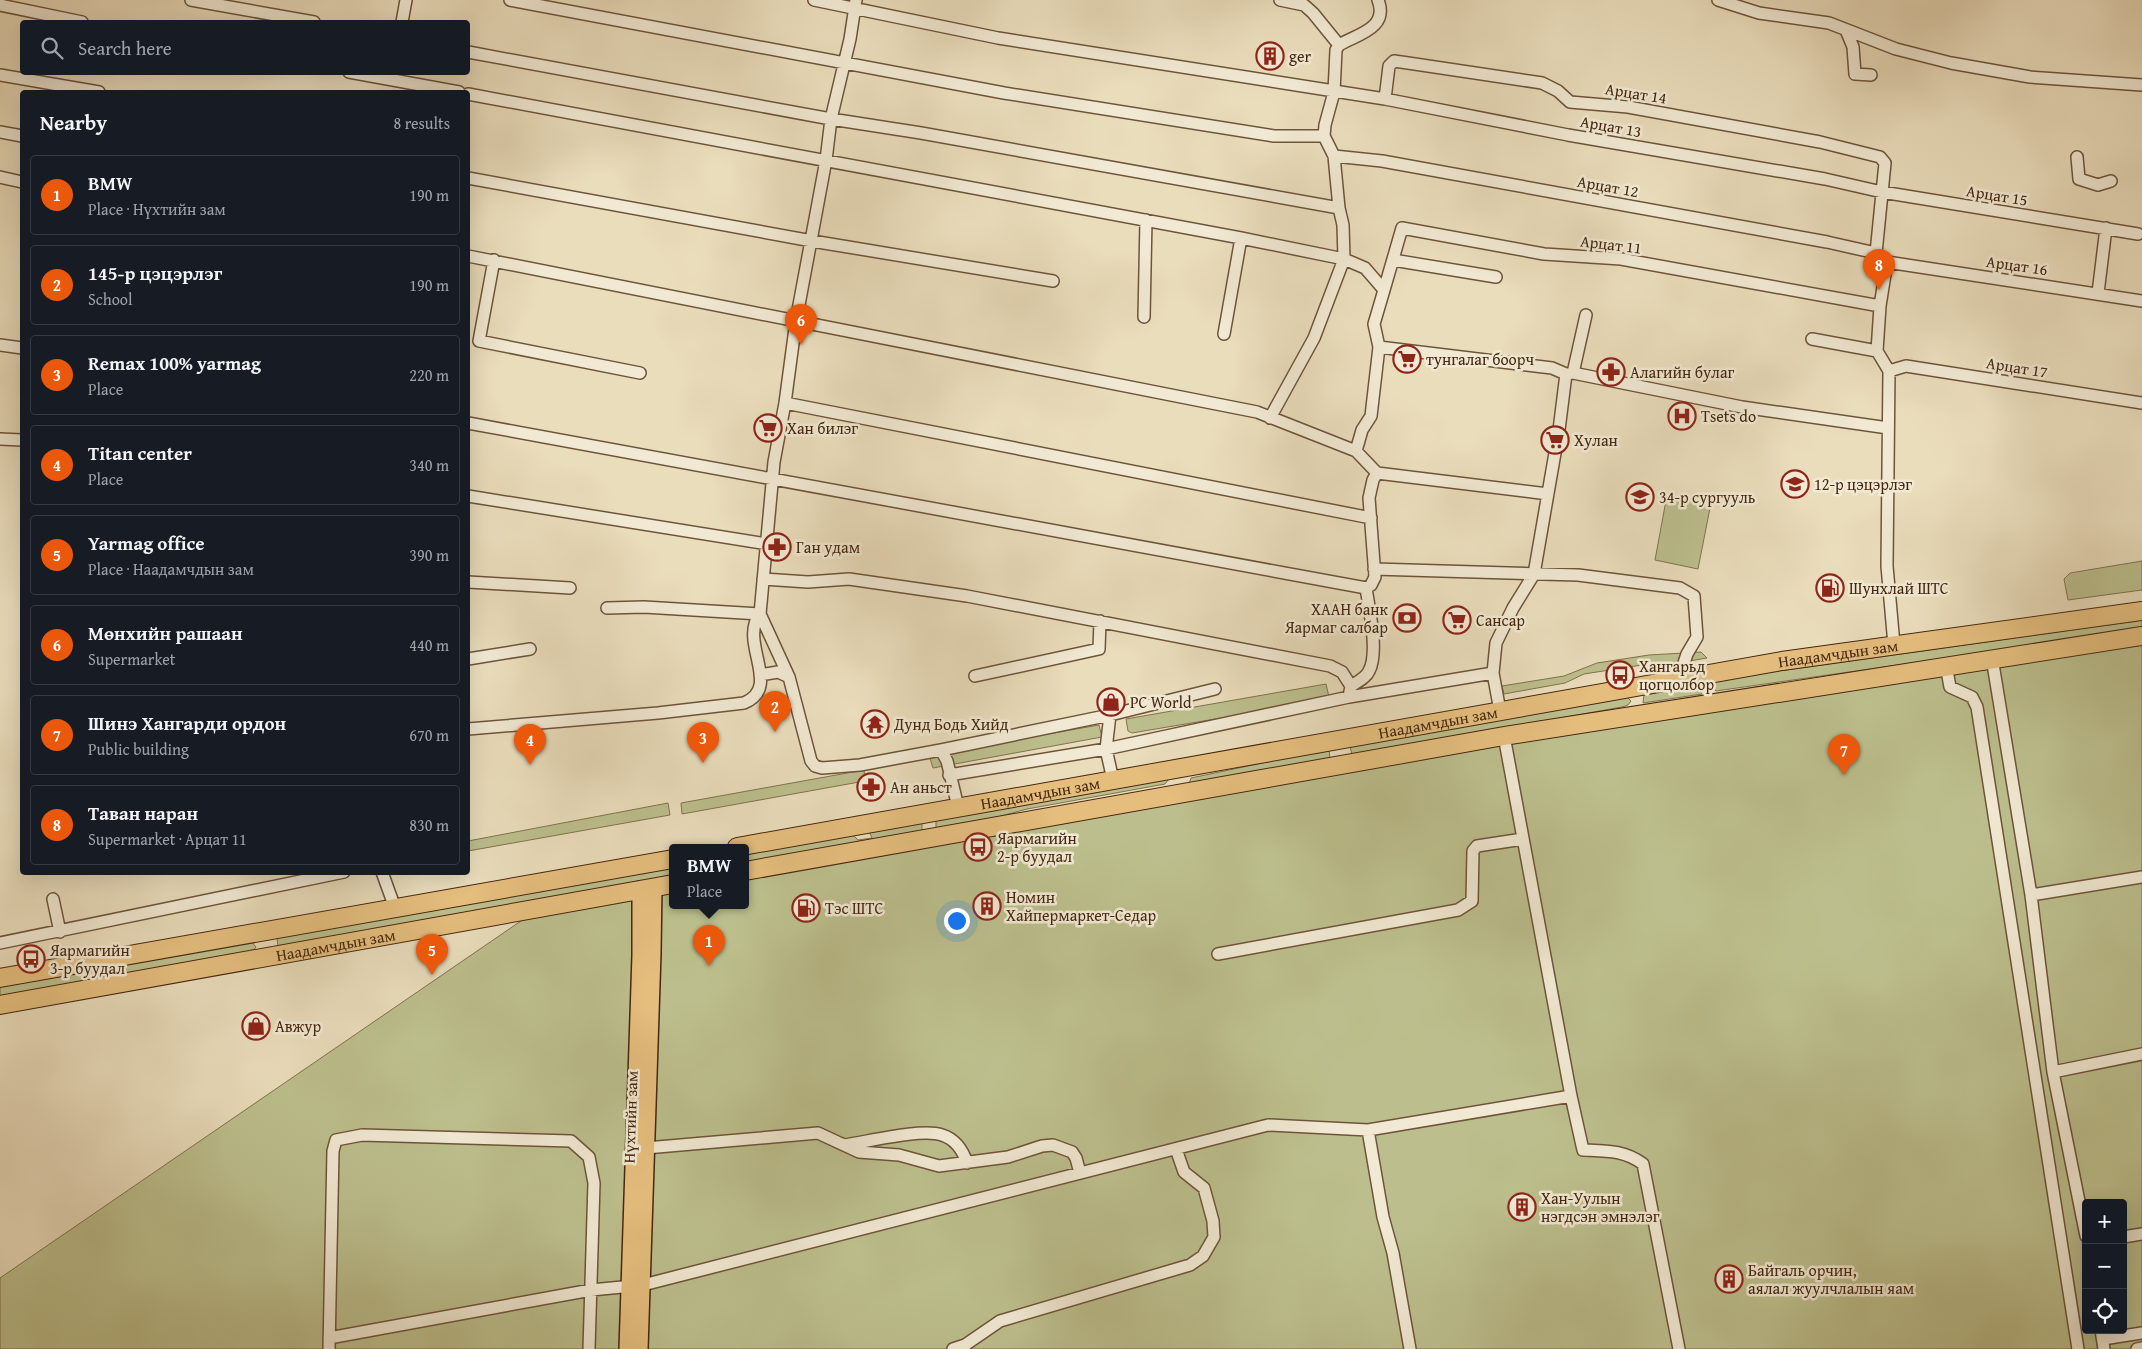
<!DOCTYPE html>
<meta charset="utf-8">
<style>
:root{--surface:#171b24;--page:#20242c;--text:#f1f3f6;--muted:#9ea1a6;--line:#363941;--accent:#ea580c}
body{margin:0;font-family:"Gentium Book Plus",serif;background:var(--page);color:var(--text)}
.controls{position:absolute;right:15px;bottom:15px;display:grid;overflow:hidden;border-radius:5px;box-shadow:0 5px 20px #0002}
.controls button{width:45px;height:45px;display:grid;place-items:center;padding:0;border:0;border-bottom:1px solid var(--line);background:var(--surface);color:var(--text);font:25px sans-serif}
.you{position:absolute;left:956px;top:920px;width:18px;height:18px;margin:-12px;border:4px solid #fff;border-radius:50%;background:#1a73e8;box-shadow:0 0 0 8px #1a73e833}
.badge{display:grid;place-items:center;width:32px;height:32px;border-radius:50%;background:var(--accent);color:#fff;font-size:16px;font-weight:700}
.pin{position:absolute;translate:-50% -41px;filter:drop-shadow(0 1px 2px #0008)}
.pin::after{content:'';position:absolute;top:26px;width:18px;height:15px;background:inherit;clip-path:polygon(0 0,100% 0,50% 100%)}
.popup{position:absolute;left:669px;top:844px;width:80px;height:65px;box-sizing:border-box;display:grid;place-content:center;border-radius:5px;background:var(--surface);filter:drop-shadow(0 1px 4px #0005);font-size:16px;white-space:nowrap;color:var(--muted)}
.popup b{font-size:19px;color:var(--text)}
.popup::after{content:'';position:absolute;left:50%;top:100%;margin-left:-10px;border:10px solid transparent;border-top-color:var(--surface)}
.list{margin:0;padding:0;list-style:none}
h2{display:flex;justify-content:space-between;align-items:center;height:65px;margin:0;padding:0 20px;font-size:21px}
h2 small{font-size:16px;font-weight:400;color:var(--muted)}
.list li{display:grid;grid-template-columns:32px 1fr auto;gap:15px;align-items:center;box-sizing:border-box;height:80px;margin:0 10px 10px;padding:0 10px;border:1px solid var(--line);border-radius:5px}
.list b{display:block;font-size:19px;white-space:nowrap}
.list p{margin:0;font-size:16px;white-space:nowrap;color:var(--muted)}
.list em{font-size:16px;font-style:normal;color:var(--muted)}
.icon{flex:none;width:28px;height:28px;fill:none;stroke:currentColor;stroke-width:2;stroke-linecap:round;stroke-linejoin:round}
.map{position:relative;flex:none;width:2142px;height:1349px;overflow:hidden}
.search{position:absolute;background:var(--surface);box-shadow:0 5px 20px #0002;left:20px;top:20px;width:450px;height:55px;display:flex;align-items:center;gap:12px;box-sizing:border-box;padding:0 18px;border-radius:5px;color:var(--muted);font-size:19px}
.panel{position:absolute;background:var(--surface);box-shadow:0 5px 20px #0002;left:20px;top:90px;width:450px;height:785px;border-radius:5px}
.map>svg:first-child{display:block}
.green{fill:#bcbf8d;stroke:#80734e;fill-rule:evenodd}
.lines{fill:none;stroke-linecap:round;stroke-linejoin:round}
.minor-casing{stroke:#6e543a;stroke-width:14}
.major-casing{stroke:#45270f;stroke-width:18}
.highway-casing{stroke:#45270f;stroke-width:20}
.minor{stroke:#f1e9d3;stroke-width:11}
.major{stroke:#e5be7e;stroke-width:15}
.highway{stroke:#e5be7e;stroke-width:18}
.labels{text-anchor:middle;stroke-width:5;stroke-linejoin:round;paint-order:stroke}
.poi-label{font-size:16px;fill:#45270f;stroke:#f1e9d3;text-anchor:start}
.street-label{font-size:16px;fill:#45270f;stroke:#f1e9d3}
</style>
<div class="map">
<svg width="2142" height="1349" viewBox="0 0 2142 1349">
<rect width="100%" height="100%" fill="#eaddbc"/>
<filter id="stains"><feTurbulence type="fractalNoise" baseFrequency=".004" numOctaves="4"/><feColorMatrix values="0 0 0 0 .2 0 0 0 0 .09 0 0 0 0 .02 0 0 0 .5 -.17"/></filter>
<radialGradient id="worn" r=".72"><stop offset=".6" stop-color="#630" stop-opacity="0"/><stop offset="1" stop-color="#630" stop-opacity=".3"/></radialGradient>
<path class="green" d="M1667,495L1711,503L1698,569L1655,560Z
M2142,561V590L2068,600L2064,579L2070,573Z
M2142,620V630L1716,691L1712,687L1715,680Z
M2142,637V1349H0V1278L553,899L278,947L277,938L673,866V905H745V854L852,834L858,840L872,838L869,831L922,821V830L936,828V821L939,819L1169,779L1165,784L1027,809L990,819ZM2086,1203H2123V1330H2086Z
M1701,652L1707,658L1665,665L1648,664L1584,674L1565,683L1504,694L1502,686L1564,676L1597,663L1649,655Z
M1326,684L1329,697L1251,713L1132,733L1128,731L1126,719Z
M1699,685L1698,689L1702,694L1643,703L1644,694Z
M1626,696L1631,701L1628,705L1622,707L1352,755L1350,746Z
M1099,725L1102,737L933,768L929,755Z
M1329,749L1330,759L1189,784L1191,778Z
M864,770L865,781L682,814L681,803Z
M668,803L670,815L468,851V841Z
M251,941L256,947L253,951L0,997V986Z"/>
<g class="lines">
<g class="minor-casing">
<path id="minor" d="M191,0L314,22
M510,0L1004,93L1274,136H1324
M814,0L998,38L1385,99L1568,135L1825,179L1882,192L2138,234
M856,0L850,39L831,119L826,160L796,321L785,403L774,462L760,614L789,677L811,761L815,766L822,768L860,765L941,750L1110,715L1215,689
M1280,0L1304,5L1313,13L1339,45
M1378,0C1389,28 1358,34 1339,45L1336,50L1334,92L1325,125L1324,136L1334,156L1339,208L1343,225L1344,259L1365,268L1384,290L1374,324L1379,347L1552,368L1566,374L1573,373L1742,407L1888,428
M1718,0L1759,13L1829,23L1896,49L1951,63L2030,77L2142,85
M0,5L82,22
M402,22L406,0
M1846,30L1853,47L1855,74L1871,75
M468,52L831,119L921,133L1339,208
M349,72L459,92
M0,75L99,92
M468,94L1241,238L1344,259L1314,338L1270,418
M1385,99L1389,66L1394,61L1408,63L1542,83L1558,91L1570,102L1628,107L1820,142L1880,157L1885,163L1876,253L1887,262L1880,306L1877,351L1889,371L1887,566L1894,645
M0,132L22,136
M1334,156L1382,161L1827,242L1876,253
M2077,157L2079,179L2098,185L2111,181
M0,177L22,182
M468,178L812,241L1053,281
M468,256L1257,412L1356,451L1377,473L1548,494
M494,260L479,341L640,373
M1393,260L1496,277
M1887,262L2142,301
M1384,290L1402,228L1544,254L1621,259L1880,306
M2098,293L2106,228
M1144,317L1146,220
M1224,334L1241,238
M1812,339L1877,351
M0,345L22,348
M1889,371L1906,366L2142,403
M1573,373L1586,315
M785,403L1371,518
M468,423L1366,588L1371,585L1375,577L1369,498L1373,480L1377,473
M0,439L22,440
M1356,451L1362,430L1371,416L1379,347
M468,496L767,544
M1374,569L1578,575L1680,588L1694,596L1697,637L1687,654L1683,666
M763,579L808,582L849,579L967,596L1330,666L1342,672L1351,686L1349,697
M468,582L570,588
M607,608L644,607L760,614
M1992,658L2031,895L2053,1072L2086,1236
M468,659L530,649
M1946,665L1950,687L1972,697L1977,707L2078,1349
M760,675L778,672L789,677
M975,676L1099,649L1100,621
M1351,686C1357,682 1366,678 1369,671C1379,653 1369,608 1366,588
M1500,711L1493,673L1496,643L1513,608L1534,574L1559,430L1566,374
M1110,715L1106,749L1113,780
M468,729L658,713L744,703C783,687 738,642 760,614
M941,750L947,761L958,807
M949,775L1106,749L1349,697L1493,673
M382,872L395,908
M2031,895L2142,877
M53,899L60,932
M0,943L344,872
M1218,954L1458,910L1472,901L1473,851L1477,846L1523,839
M2053,1072L2142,1054
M1571,1096L1583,1150C1606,1151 1624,1150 1643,1164L1679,1349
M1368,1130L1383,1217L1393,1253L1410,1349
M844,1145C867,1142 921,1128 942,1135C955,1139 963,1151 967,1163
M646,1148L818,1133L859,1152L899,1155L939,1166L1008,1157L1042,1146L1053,1145L1072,1152L1076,1158L1080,1173
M2123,1237L2142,1234
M2101,1330L2104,1349
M329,1338L591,1290L643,1285L1268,1125L1368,1130L1571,1096L1504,736
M2103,1339L2142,1333
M329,1349L333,1151L336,1140L362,1135L571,1141L589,1157L594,1183L589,1349
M953,1349L965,1345L1000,1321L1190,1265L1203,1256L1214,1237L1213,1221L1204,1188L1184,1172L1176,1149
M2137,1349L2142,1348"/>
</g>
<g class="major-casing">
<path id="major" d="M627,1349L640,955V889
M640,1349L653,953L654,887"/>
</g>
<g class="highway-casing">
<g id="highway">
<path id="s1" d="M737,847L1782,661L2142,611"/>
<path d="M745,871L1504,736L2142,636"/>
<path d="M0,978L673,859"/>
<path id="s2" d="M0,1005L673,884"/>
</g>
</g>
<use href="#minor" class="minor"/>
<use href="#major" class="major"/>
<use href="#highway" class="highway"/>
</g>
<defs>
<g id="building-ring" transform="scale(1.4375)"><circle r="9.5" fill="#f1e9d3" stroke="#8f2418" stroke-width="1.5"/><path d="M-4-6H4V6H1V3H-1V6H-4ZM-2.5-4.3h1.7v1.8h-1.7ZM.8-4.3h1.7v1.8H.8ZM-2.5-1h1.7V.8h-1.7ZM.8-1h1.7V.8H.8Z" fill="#8f2418"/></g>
<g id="supermarket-ring" transform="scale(1.4375)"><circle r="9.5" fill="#f1e9d3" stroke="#8f2418" stroke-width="1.5"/><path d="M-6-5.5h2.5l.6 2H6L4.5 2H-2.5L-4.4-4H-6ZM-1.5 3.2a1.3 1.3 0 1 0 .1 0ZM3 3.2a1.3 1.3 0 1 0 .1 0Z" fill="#8f2418"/></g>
<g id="pharmacy-ring" transform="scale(1.4375)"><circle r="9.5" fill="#f1e9d3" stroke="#8f2418" stroke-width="1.5"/><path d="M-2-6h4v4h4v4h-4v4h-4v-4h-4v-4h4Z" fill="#8f2418"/></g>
<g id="hospital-ring" transform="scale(1.4375)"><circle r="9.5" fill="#f1e9d3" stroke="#8f2418" stroke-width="1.5"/><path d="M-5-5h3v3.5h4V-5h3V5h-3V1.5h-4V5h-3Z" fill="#8f2418"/></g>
<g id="school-ring" transform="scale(1.4375)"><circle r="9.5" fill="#f1e9d3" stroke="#8f2418" stroke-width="1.5"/><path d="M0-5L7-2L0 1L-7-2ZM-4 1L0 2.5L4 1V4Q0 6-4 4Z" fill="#8f2418"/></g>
<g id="fuel-ring" transform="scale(1.4375)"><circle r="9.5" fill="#f1e9d3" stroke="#8f2418" stroke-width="1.5"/><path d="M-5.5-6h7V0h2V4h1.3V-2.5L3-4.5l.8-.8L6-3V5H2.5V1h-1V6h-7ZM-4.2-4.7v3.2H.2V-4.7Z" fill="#8f2418"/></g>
<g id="bank-ring" transform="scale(1.4375)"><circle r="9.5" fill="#f1e9d3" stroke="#8f2418" stroke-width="1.5"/><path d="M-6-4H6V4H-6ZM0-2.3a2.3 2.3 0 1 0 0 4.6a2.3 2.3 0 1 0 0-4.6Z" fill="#8f2418"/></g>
<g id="bus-ring" transform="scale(1.4375)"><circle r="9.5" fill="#f1e9d3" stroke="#8f2418" stroke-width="1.5"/><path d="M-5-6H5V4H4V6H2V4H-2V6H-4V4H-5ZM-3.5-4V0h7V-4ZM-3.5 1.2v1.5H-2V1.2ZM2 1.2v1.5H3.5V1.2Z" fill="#8f2418"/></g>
<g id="shop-ring" transform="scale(1.4375)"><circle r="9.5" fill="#f1e9d3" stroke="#8f2418" stroke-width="1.5"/><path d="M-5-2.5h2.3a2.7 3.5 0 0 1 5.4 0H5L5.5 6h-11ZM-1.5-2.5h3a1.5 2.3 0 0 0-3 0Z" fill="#8f2418"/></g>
<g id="temple-ring" transform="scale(1.4375)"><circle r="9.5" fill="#f1e9d3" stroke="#8f2418" stroke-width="1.5"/><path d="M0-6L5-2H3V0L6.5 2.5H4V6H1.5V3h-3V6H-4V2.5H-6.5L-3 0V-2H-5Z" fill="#8f2418"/></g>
</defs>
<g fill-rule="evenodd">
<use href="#building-ring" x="1270" y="56"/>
<use href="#supermarket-ring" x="1407" y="359"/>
<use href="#pharmacy-ring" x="1611" y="372"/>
<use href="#hospital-ring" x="1682" y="416"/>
<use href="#supermarket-ring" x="768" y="428"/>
<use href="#supermarket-ring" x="1555" y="440"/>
<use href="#school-ring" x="1795" y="484"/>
<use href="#school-ring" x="1640" y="497"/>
<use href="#pharmacy-ring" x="777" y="547"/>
<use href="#fuel-ring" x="1830" y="588"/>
<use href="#bank-ring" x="1407" y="618"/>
<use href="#supermarket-ring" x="1457" y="620"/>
<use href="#bus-ring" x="1620" y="675"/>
<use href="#shop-ring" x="1111" y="702"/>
<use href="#temple-ring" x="875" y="724"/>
<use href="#pharmacy-ring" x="871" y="787"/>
<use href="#bus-ring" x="978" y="847"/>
<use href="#building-ring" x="987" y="906"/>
<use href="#fuel-ring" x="806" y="908"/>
<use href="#bus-ring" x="31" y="959"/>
<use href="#shop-ring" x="256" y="1026"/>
<use href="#building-ring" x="1522" y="1207"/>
<use href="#building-ring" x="1729" y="1279"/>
</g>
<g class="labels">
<g class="poi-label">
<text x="1289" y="62">ger</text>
<text x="1426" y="365">тунгалаг боорч</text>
<text x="1630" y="378">Алагийн булаг</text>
<text x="1701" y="422">Tsets do</text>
<text x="787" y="434">Хан билэг</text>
<text x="1574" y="446">Хулан</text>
<text x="1814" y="490">12-р цэцэрлэг</text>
<text x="1659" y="503">34-р сургууль</text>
<text x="796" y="553">Ган удам</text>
<text x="1849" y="594">Шунхлай ШТС</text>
<text x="1388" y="615" text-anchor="end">ХААН банк<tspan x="1388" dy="18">Яармаг салбар</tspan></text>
<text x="1476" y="626">Сансар</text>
<text x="1639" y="672">Хангарьд<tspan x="1639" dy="18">цогцолбор</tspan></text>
<text x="1130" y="708">PC World</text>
<text x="894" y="730">Дунд Бодь Хийд</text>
<text x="890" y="793">Ан аньст</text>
<text x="997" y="844">Яармагийн<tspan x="997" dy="18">2-р буудал</tspan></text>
<text x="1006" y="903">Номин<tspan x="1006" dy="18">Хайпермаркет-Седар</tspan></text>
<text x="825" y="914">Тэс ШТС</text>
<text x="50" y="956">Яармагийн<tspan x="50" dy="18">3-р буудал</tspan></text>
<text x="275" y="1032">Авжур</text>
<text x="1541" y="1204">Хан-Уулын<tspan x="1541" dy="18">нэгдсэн эмнэлэг</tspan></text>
<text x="1748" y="1276">Байгаль орчин,<tspan x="1748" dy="18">аялал жуулчлалын яам</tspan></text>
</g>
<g class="street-label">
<text transform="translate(1636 93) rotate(9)" y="6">Арцат 14</text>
<text transform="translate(1611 126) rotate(10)" y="6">Арцат 13</text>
<text transform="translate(1608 186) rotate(10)" y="6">Арцат 12</text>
<text transform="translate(1997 195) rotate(9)" y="6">Арцат 15</text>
<text transform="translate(1611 244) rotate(7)" y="6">Арцат 11</text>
<text transform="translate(2017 265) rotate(8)" y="6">Арцат 16</text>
<text transform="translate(2017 367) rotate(9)" y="6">Арцат 17</text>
<text dy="6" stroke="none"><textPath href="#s1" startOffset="1118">Наадамчдын зам</textPath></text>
<text dy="6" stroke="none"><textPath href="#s1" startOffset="712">Наадамчдын зам</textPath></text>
<text dy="6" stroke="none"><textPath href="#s1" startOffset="308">Наадамчдын зам</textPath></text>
<text dy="6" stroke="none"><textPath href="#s2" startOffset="341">Наадамчдын зам</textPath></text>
<text transform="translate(630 1117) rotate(-88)" y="6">Нүхтийн зам</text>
</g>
</g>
<rect width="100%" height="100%" filter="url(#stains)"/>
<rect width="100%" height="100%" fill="url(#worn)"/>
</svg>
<div class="controls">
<button>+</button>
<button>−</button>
<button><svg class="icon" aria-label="locate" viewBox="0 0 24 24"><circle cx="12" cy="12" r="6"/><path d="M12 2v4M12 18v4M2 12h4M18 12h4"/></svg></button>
</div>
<div class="you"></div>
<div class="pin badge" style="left:709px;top:966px">1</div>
<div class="popup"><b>BMW</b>Place</div>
<div class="pin badge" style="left:775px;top:732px">2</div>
<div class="pin badge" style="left:703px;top:763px">3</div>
<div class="pin badge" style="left:530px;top:765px">4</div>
<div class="pin badge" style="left:432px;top:975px">5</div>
<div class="pin badge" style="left:801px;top:345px">6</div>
<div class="pin badge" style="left:1844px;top:775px">7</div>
<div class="pin badge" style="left:1879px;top:290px">8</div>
<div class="search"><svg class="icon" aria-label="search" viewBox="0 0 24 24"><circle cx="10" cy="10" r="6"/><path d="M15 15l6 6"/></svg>Search here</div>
<section class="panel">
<h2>Nearby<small>8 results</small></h2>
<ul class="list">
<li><span class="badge">1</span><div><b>BMW</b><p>Place · Нүхтийн зам</p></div><em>190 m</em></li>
<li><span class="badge">2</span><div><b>145-р цэцэрлэг</b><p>School</p></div><em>190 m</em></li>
<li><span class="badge">3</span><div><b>Remax 100% yarmag</b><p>Place</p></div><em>220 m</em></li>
<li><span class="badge">4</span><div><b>Titan center</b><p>Place</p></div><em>340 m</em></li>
<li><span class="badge">5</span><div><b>Yarmag office</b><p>Place · Наадамчдын зам</p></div><em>390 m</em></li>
<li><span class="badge">6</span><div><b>Мөнхийн рашаан</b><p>Supermarket</p></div><em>440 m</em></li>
<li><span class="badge">7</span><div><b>Шинэ Хангарди ордон</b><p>Public building</p></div><em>670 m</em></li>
<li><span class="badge">8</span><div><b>Таван наран</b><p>Supermarket · Арцат 11</p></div><em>830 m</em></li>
</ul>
</section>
</div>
